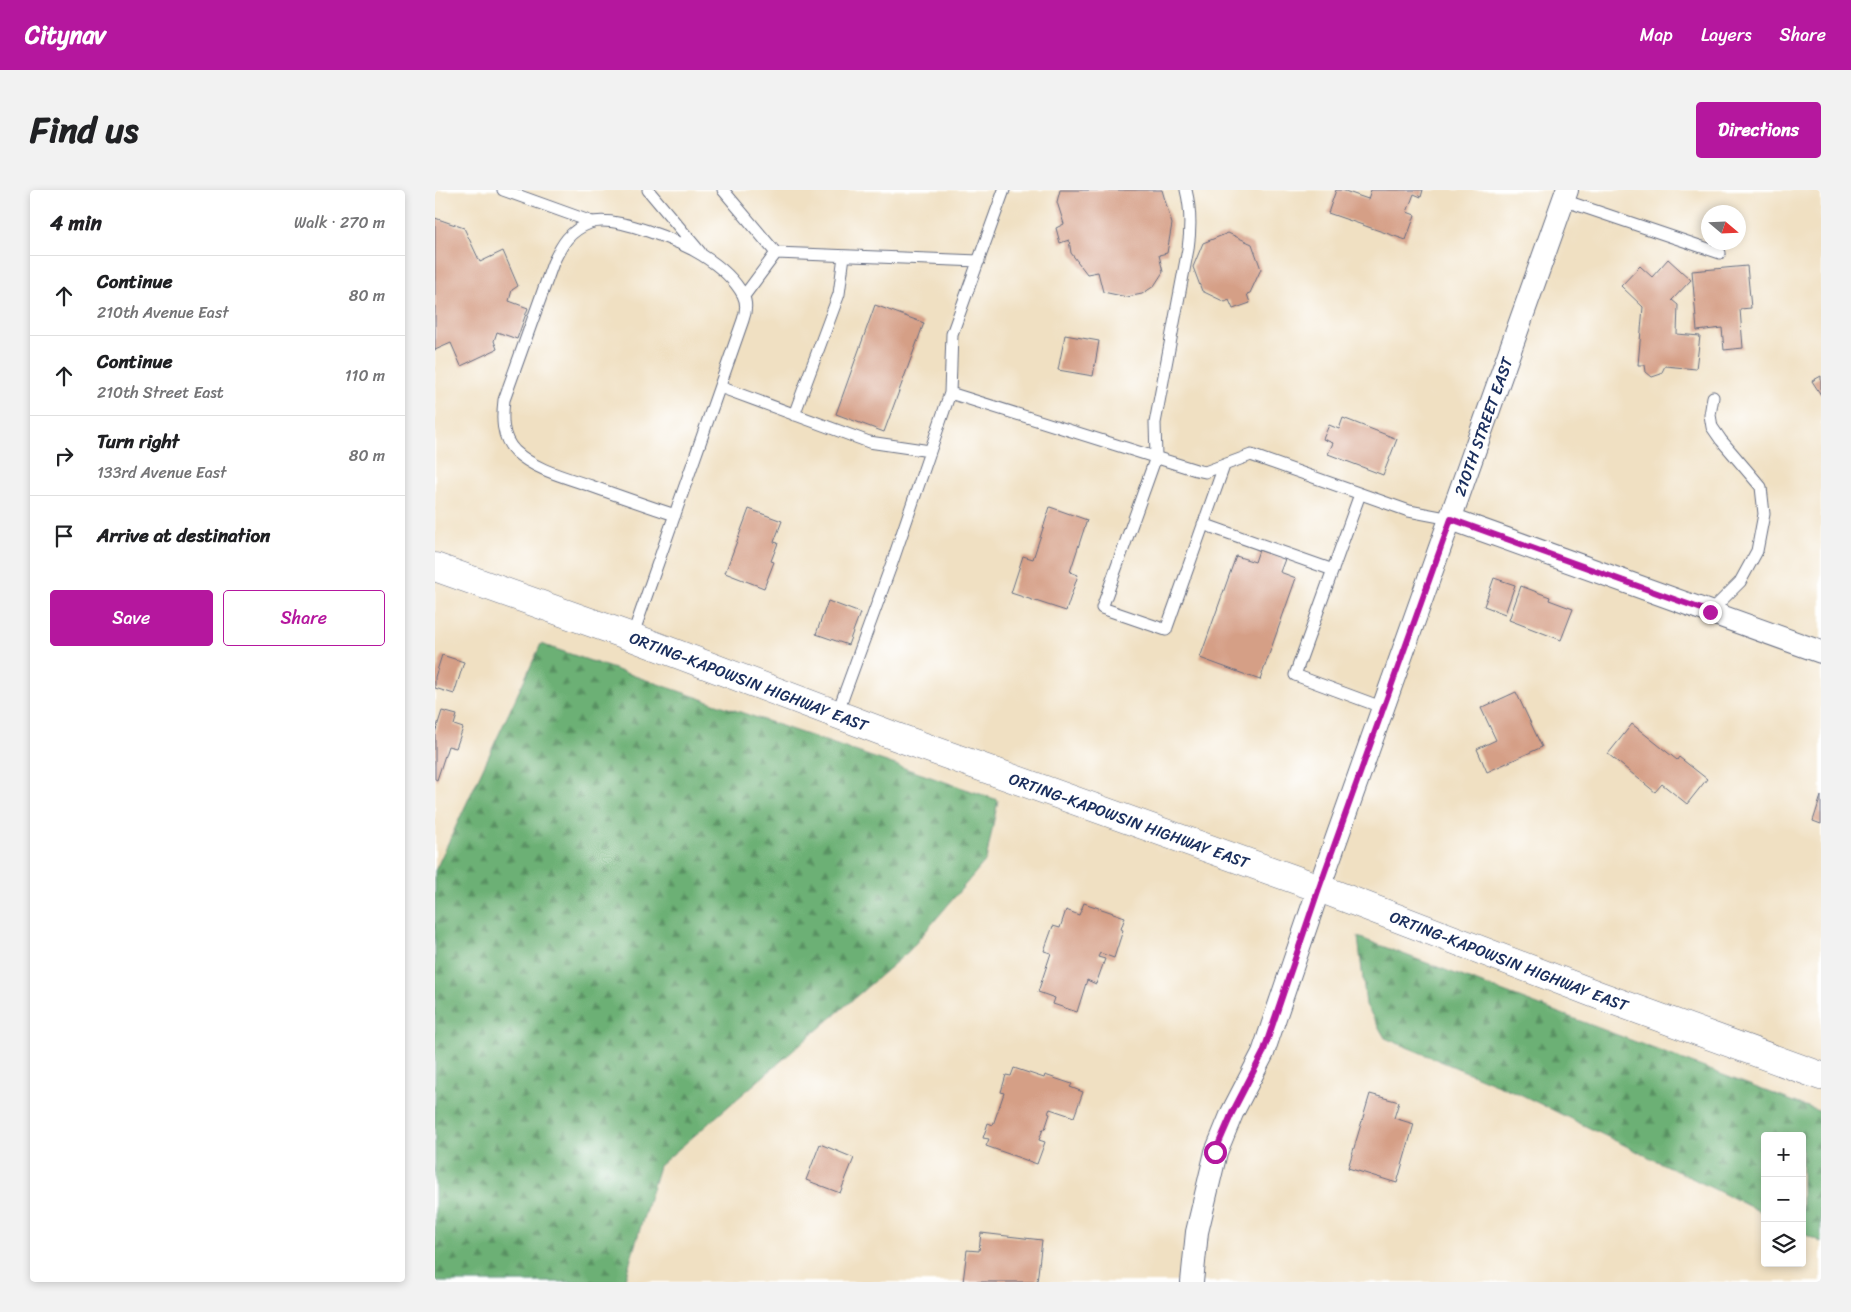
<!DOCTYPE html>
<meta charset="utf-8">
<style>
:root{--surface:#fff;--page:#f2f2f2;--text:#202124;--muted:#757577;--line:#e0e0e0;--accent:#b5179e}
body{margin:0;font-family:Sriracha,sans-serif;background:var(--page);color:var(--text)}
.controls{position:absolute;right:15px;bottom:15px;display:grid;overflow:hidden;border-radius:5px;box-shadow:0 2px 8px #0003}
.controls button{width:45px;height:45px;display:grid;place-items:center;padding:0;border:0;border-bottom:1px solid var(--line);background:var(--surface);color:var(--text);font:25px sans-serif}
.compass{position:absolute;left:1266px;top:15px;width:45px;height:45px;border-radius:50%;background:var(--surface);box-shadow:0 2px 8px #0003;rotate:109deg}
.stop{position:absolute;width:15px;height:15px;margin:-11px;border:4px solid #b5179e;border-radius:50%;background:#fff}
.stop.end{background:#b5179e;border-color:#fff;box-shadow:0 1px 5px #0008}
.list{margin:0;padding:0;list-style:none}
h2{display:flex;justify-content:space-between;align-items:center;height:65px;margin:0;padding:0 20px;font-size:21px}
h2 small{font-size:16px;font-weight:400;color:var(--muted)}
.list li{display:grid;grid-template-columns:32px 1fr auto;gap:15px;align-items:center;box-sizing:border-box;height:80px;padding:0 20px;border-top:1px solid var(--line)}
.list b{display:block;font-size:19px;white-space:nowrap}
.list p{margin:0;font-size:16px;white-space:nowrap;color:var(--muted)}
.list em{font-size:16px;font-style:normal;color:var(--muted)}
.actions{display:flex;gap:10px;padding:15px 20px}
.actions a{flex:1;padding:11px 0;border:1px solid var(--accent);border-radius:5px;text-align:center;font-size:18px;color:var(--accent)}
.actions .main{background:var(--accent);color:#fff}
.icon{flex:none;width:28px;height:28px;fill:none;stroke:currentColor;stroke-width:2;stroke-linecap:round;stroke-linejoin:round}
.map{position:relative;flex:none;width:1386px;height:1092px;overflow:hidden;border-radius:5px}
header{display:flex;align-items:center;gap:30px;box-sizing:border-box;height:70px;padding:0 25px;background:var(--accent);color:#fff}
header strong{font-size:24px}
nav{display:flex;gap:28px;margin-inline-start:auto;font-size:18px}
.intro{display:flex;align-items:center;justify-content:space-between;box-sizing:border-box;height:120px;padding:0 30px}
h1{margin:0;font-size:35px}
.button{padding:12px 22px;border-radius:5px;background:var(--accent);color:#fff;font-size:18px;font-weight:700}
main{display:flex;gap:30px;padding:0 30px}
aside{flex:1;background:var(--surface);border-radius:5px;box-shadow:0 2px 8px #0003}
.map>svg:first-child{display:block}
.forest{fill:url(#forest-firs);stroke:#447069}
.building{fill:#d59f86}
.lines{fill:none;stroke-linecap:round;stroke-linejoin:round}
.lane-casing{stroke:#666d81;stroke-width:13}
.street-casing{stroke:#666d81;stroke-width:24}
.secondary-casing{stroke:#666d81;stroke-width:29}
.lane{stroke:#fff;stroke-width:11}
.street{stroke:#fff;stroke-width:22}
.secondary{stroke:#fff;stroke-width:28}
.route{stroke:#b5179e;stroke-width:6}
.labels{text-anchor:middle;stroke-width:4;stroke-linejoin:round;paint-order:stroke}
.street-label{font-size:16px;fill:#1b2f5e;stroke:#fff}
</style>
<header>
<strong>Citynav</strong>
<nav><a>Map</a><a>Layers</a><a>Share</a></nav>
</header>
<div class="intro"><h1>Find us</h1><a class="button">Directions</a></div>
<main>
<aside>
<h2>4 min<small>Walk · 270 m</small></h2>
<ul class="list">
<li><svg class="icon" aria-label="ahead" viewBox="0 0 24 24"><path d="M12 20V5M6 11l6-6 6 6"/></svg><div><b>Continue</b><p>210th Avenue East</p></div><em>80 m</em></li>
<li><svg class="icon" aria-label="ahead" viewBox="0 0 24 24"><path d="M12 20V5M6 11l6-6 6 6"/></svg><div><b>Continue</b><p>210th Street East</p></div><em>110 m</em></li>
<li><svg class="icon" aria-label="right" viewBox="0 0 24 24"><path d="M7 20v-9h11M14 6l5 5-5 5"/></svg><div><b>Turn right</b><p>133rd Avenue East</p></div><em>80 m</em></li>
<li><svg class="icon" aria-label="arrive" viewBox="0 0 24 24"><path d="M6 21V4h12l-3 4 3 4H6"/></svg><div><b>Arrive at destination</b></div></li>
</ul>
<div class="actions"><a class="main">Save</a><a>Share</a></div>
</aside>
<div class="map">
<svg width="1386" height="1092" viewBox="0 0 1386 1092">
<defs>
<pattern id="forest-firs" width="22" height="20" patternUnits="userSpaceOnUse" patternTransform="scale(1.25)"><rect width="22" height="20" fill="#6cb074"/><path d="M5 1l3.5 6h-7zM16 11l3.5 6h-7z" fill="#589062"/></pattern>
</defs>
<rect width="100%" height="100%" fill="#fff"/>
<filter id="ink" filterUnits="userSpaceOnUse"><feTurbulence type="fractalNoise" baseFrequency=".02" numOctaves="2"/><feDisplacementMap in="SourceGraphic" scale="10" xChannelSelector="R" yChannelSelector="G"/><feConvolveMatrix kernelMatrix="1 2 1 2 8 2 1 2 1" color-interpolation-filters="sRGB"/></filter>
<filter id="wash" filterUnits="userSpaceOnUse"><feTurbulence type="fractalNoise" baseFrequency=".0096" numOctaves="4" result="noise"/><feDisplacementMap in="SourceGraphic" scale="20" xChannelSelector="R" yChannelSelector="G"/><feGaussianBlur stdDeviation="1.12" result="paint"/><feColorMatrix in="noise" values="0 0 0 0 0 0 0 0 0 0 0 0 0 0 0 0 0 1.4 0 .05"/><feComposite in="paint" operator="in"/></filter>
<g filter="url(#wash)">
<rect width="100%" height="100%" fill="#f0e0c2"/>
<path class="forest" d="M106,454L563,610L551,670L474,761L224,976L189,1092H0V681Z
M923,747L1386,922V1052L1367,1043V946H1330V1024L1087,905L950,848L931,815Z"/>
<g id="blocks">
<path class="building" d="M625,0H727L737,34L732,63L724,65L728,82L719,96L707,104L692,107L668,102L663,82L652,84L636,63L634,50L625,53L621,38L629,34L622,12Z
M901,0H907L933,9L936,0H988L986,7L979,4L972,22L980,25L971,50L893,23Z
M0,28L29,38L45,72L68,61L83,96L77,100L74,111L93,118L82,149L62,142L59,151L62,159L26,176L16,153L0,160Z
M793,43L817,54L826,79L815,103L812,104L815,113L798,119L794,110L790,112L767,101L758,77L768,53Z
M1233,69L1256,90L1237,110L1243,115L1242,144L1265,146L1261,179L1230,176L1226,184L1217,187L1211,182L1210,175H1203L1208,117L1186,96L1205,76L1217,87Z
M1312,76L1316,118L1305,119L1308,158L1289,160L1287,138L1262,141L1257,81Z
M440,115L489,133L449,242L401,224Z
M630,145L664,151L658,186L623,180Z
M1386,186V205L1377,191Z
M908,228L962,249L948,285L893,264L898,253L888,249L894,235L904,239Z
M615,317L652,330L635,382L643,385L631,421L576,403L588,366L598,369Z
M314,319L347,331L339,352L343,353L336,371L339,372L329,398L290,383Z
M824,360L850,369L845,382L861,388L825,490L765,468L801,366L820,372Z
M1059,388L1080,395L1070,424L1049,416Z
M1086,396L1115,407L1114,410L1138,419L1126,450L1074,430Z
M393,411L425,423L413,455L381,444Z
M7,465L29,472L19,504L0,498V487Z
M1081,502L1107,557L1052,582L1042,559L1061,550L1046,518Z
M7,521L22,525L19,535L28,538L21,558L13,556L2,590L0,589V543Z
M1197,534L1242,570L1244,567L1272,589L1252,614L1227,594L1220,602L1173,564Z
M1386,606V634L1378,631Z
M649,713L690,727L686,739L688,740L679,768L665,763L663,767L670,769L661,794L652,790L642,822L618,814L620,808L603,802L616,763L609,761L618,736L625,738L631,720L644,725Z
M579,878L609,888L610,885L637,894L635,897L648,902L639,927L615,919L613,923L615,924L610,939H608L604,950L610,952L602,974L551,956L554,949L548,948L553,933L558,935L569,903L566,902L571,885L576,886Z
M935,904L964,912L959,928L979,934L962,993L913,978Z
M385,954L419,968L405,1003L371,990Z
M546,1043L607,1050L602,1092H528L532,1060L544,1061Z"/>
</g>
</g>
<g filter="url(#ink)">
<use href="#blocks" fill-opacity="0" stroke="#666d81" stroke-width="1"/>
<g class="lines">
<g class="lane-casing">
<path id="lane" d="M68,0L157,32
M213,0L265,62
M288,0L341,63L544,71
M751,0C756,20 756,38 753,59L720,233L721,267L667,418L731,440L789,276
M1128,10L1285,63
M309,106L341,63
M285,197L434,252L495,261
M515,203L761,280L770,282L816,265L974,321L1016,329
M359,225L404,104L409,66
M925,304L860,485L949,518
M768,334L898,380
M1275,422L1305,392L1322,361L1329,324L1326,297L1286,250L1277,237L1275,225L1278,207
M197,447L308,130C311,122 312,113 308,105C299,88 283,75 267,65C246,52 179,24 155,33C134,41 127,54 118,73L69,210C67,227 66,247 80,261C100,280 130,287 156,296C184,306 212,316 240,325
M402,524L457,373L515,203L517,144L569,0"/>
</g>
<g class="street-casing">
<g id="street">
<path d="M1016,329L1386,462"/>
<path id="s1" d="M757,1092L762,1042L781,962L797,923L828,863L884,698L1132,0"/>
</g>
</g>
<g class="secondary-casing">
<g id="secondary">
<path id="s2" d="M0,377L197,447L462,547L884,698L1163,805L1386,886"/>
</g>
</g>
<use href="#lane" class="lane"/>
<use href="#street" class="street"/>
<use href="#secondary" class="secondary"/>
</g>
</g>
<g class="lines" filter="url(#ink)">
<path class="route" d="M780,962L797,923L828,863L884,698L1016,329L1275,422"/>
</g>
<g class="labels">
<g class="street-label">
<text dy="6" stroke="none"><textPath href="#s1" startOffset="906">210TH STREET EAST</textPath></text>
<text dy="6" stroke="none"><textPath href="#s2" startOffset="334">ORTING-KAPOWSIN HIGHWAY EAST</textPath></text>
<text dy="6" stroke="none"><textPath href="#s2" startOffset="739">ORTING-KAPOWSIN HIGHWAY EAST</textPath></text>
<text dy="6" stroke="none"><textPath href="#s2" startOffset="1144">ORTING-KAPOWSIN HIGHWAY EAST</textPath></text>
</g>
</g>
</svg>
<div class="controls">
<button>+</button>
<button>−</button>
<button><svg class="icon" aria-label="layers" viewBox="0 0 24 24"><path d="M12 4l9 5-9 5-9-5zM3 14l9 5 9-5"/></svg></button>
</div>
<svg class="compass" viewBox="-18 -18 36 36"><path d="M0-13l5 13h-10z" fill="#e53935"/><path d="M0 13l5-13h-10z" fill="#757577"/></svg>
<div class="stop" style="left:780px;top:962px"></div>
<div class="stop end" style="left:1275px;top:422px"></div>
</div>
</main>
